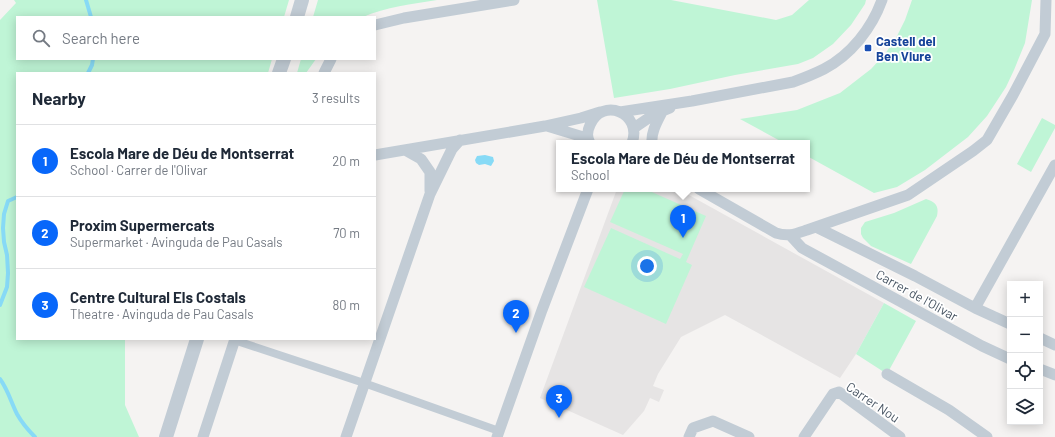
<!DOCTYPE html>
<meta charset="utf-8">
<style>
:root{--surface:#fff;--page:#f2f2f3;--text:#1f2937;--muted:#747a83;--line:#e0e1e3;--accent:#0867fa}
body{margin:0;font-family:Barlow,sans-serif;background:var(--page);color:var(--text)}
.controls{position:absolute;right:12px;bottom:12px;display:grid;overflow:hidden;border-radius:0px;box-shadow:0 2px 10px #0003}
.controls button{width:36px;height:36px;display:grid;place-items:center;padding:0;border:0;border-bottom:1px solid var(--line);background:var(--surface);color:var(--text);font:20px sans-serif}
.you{position:absolute;left:647px;top:266px;width:14px;height:14px;margin:-10px;border:3px solid #fff;border-radius:50%;background:#1a73e8;box-shadow:0 0 0 6px #1a73e833}
.badge{display:grid;place-items:center;width:26px;height:26px;border-radius:50%;background:var(--accent);color:#fff;font-size:13px;font-weight:700}
.pin{position:absolute;translate:-50% -33px;filter:drop-shadow(0 1px 2px #0008)}
.pin::after{content:'';position:absolute;top:21px;width:14px;height:12px;background:inherit;clip-path:polygon(0 0,100% 0,50% 100%)}
.popup{position:absolute;left:556px;top:140px;width:254px;height:52px;box-sizing:border-box;display:grid;place-content:center;border-radius:0px;background:var(--surface);filter:drop-shadow(0 1px 3px #0005);font-size:13px;white-space:nowrap;color:var(--muted)}
.popup b{font-size:15px;color:var(--text)}
.popup::after{content:'';position:absolute;left:50%;top:100%;margin-left:-8px;border:8px solid transparent;border-top-color:var(--surface)}
.list{margin:0;padding:0;list-style:none}
h2{display:flex;justify-content:space-between;align-items:center;height:52px;margin:0;padding:0 16px;font-size:17px}
h2 small{font-size:13px;font-weight:400;color:var(--muted)}
.list li{display:grid;grid-template-columns:26px 1fr auto;gap:12px;align-items:center;box-sizing:border-box;height:72px;padding:0 16px;border-top:1px solid var(--line)}
.list b{display:block;font-size:15px;white-space:nowrap}
.list p{margin:0;font-size:13px;white-space:nowrap;color:var(--muted)}
.list em{font-size:13px;font-style:normal;color:var(--muted)}
.icon{flex:none;width:22px;height:22px;fill:none;stroke:currentColor;stroke-width:2;stroke-linecap:round;stroke-linejoin:round}
.map{position:relative;flex:none;width:1055px;height:437px;overflow:hidden}
.search{position:absolute;background:var(--surface);box-shadow:0 2px 10px #0003;left:16px;top:16px;width:360px;height:44px;display:flex;align-items:center;gap:10px;box-sizing:border-box;padding:0 14px;border-radius:0px;color:var(--muted);font-size:15px}
.panel{position:absolute;background:var(--surface);box-shadow:0 2px 10px #0003;left:16px;top:72px;width:360px;height:268px;border-radius:0px}
.map>svg:first-child{display:block}
.education{fill:#e6e4e4}
.green{fill:#bff5d6}
.water{fill:#87daf6}
.lines{fill:none;stroke-linecap:round;stroke-linejoin:round}
.stream{stroke:#87daf6;stroke-width:4}
.pedestrian{stroke:#c2ccd5;stroke-width:8}
.minor{stroke:#c2ccd5;stroke-width:11}
.tertiary{stroke:#c2ccd5;stroke-width:14}
.transit-dot{fill:#1a4fb4;stroke:#fff;stroke-width:1.5}
.labels{text-anchor:middle;stroke-width:3.5;stroke-linejoin:round;paint-order:stroke}
.transit-label{font-size:13px;font-weight:bold;fill:#164399;stroke:#fff;text-anchor:start}
.street-label{font-size:13px;fill:#485563;stroke:#fff}
</style>
<div class="map">
<svg width="1055" height="437" viewBox="0 0 1055 437">
<rect width="100%" height="100%" fill="#f5f3f2"/>
<path class="education" d="M617,189H678L884,303L856,354L840,378L725,315L681,337L658,374L653,386L664,390L659,402L650,398L644,411L623,435L540,398Z"/>
<path class="green" d="M14,0H289L284,17H17V59H272L268,73H17V339H125V405L139,437H0V20L16,3Z
M318,0H437C412,4 386,7 363,17H313Z
M597,0H671L776,20L792,15L809,0H866L865,4L851,25L833,44L813,58L798,64L735,75L670,89L614,98Z
M912,0H1032L1025,43L1014,70L1006,87L987,116L968,137L925,170L897,187L874,193L807,156V143H784L740,119L797,110L840,93L871,69L885,54L896,38L905,20Z
M301,59H316L306,73H297Z
M1042,118L1055,125V128L1031,172L1017,164Z
M625,189H645L706,216L686,262L692,265L666,324L584,287L611,228L680,259L683,254L610,222Z
M926,199C936,202 939,206 937,216L911,264L871,246L863,238L861,234V228L865,222L894,213Z
M884,303L916,321L887,374L856,354Z"/>
<path class="water" d="M485,155L493,157L494,161L491,166L485,164L479,165L476,163L475,160L477,156Z"/>
<g class="lines">
<path class="stream" d="M86,0L91,17
M88,73L92,65L93,59
M0,305L7,287L8,273L7,255L4,242L3,228L4,214L8,201L17,197
M0,379C8,390 11,402 17,414C22,423 28,430 35,437"/>
<path class="pedestrian" d="M234,340L364,383L499,431"/>
<path class="minor" d="M375,25L404,18L514,0
M324,73L331,59
M620,112L692,101L793,82C804,78 814,74 824,69C851,55 872,28 882,0
M547,126L580,136L588,139
M634,128L653,115L670,108
M590,143C587,138 587,131 590,125C602,96 643,113 632,143
M652,143C651,132 657,122 662,112
M405,150L421,159L430,172V191
M375,155L545,126L581,118L600,112
M699,189L776,233C788,237 795,234 807,230L908,195L973,151L987,140L1013,95L1045,34L1046,0
M816,227L915,276L975,308L1010,324
M790,235L802,248L982,346L1010,359
M975,308L1055,165
M1040,338L1055,345
M1040,369L1055,375
M887,374L949,410L987,437
M203,437L235,339
M346,437L430,194L452,149L460,140
M497,437L542,310L588,189
M689,437L693,428L713,421L749,437
M804,437L833,394L839,392L900,437"/>
<path class="tertiary" d="M297,17L302,0
M279,73L284,59
M166,437L197,339"/>
</g>
<rect class="transit-dot" x="864" y="44" width="8" height="8" rx="2"/>
<g class="labels">
<g class="transit-label">
<text x="876" y="46">Castell del<tspan x="876" dy="15">Ben Viure</tspan></text>
</g>
<g class="street-label">
<text transform="translate(917 295) rotate(29)" y="5">Carrer de l'Olivar</text>
<text transform="translate(873 402) rotate(34)" y="5">Carrer Nou</text>
</g>
</g>
</svg>
<div class="controls">
<button>+</button>
<button>−</button>
<button><svg class="icon" aria-label="locate" viewBox="0 0 24 24"><circle cx="12" cy="12" r="6"/><path d="M12 2v4M12 18v4M2 12h4M18 12h4"/></svg></button>
<button><svg class="icon" aria-label="layers" viewBox="0 0 24 24"><path d="M12 4l9 5-9 5-9-5zM3 14l9 5 9-5"/></svg></button>
</div>
<div class="you"></div>
<div class="pin badge" style="left:683px;top:238px">1</div>
<div class="popup"><b>Escola Mare de Déu de Montserrat</b>School</div>
<div class="pin badge" style="left:516px;top:333px">2</div>
<div class="pin badge" style="left:559px;top:418px">3</div>
<div class="search"><svg class="icon" aria-label="search" viewBox="0 0 24 24"><circle cx="10" cy="10" r="6"/><path d="M15 15l6 6"/></svg>Search here</div>
<section class="panel">
<h2>Nearby<small>3 results</small></h2>
<ul class="list">
<li><span class="badge">1</span><div><b>Escola Mare de Déu de Montserrat</b><p>School · Carrer de l'Olivar</p></div><em>20 m</em></li>
<li><span class="badge">2</span><div><b>Proxim Supermercats</b><p>Supermarket · Avinguda de Pau Casals</p></div><em>70 m</em></li>
<li><span class="badge">3</span><div><b>Centre Cultural Els Costals</b><p>Theatre · Avinguda de Pau Casals</p></div><em>80 m</em></li>
</ul>
</section>
</div>
